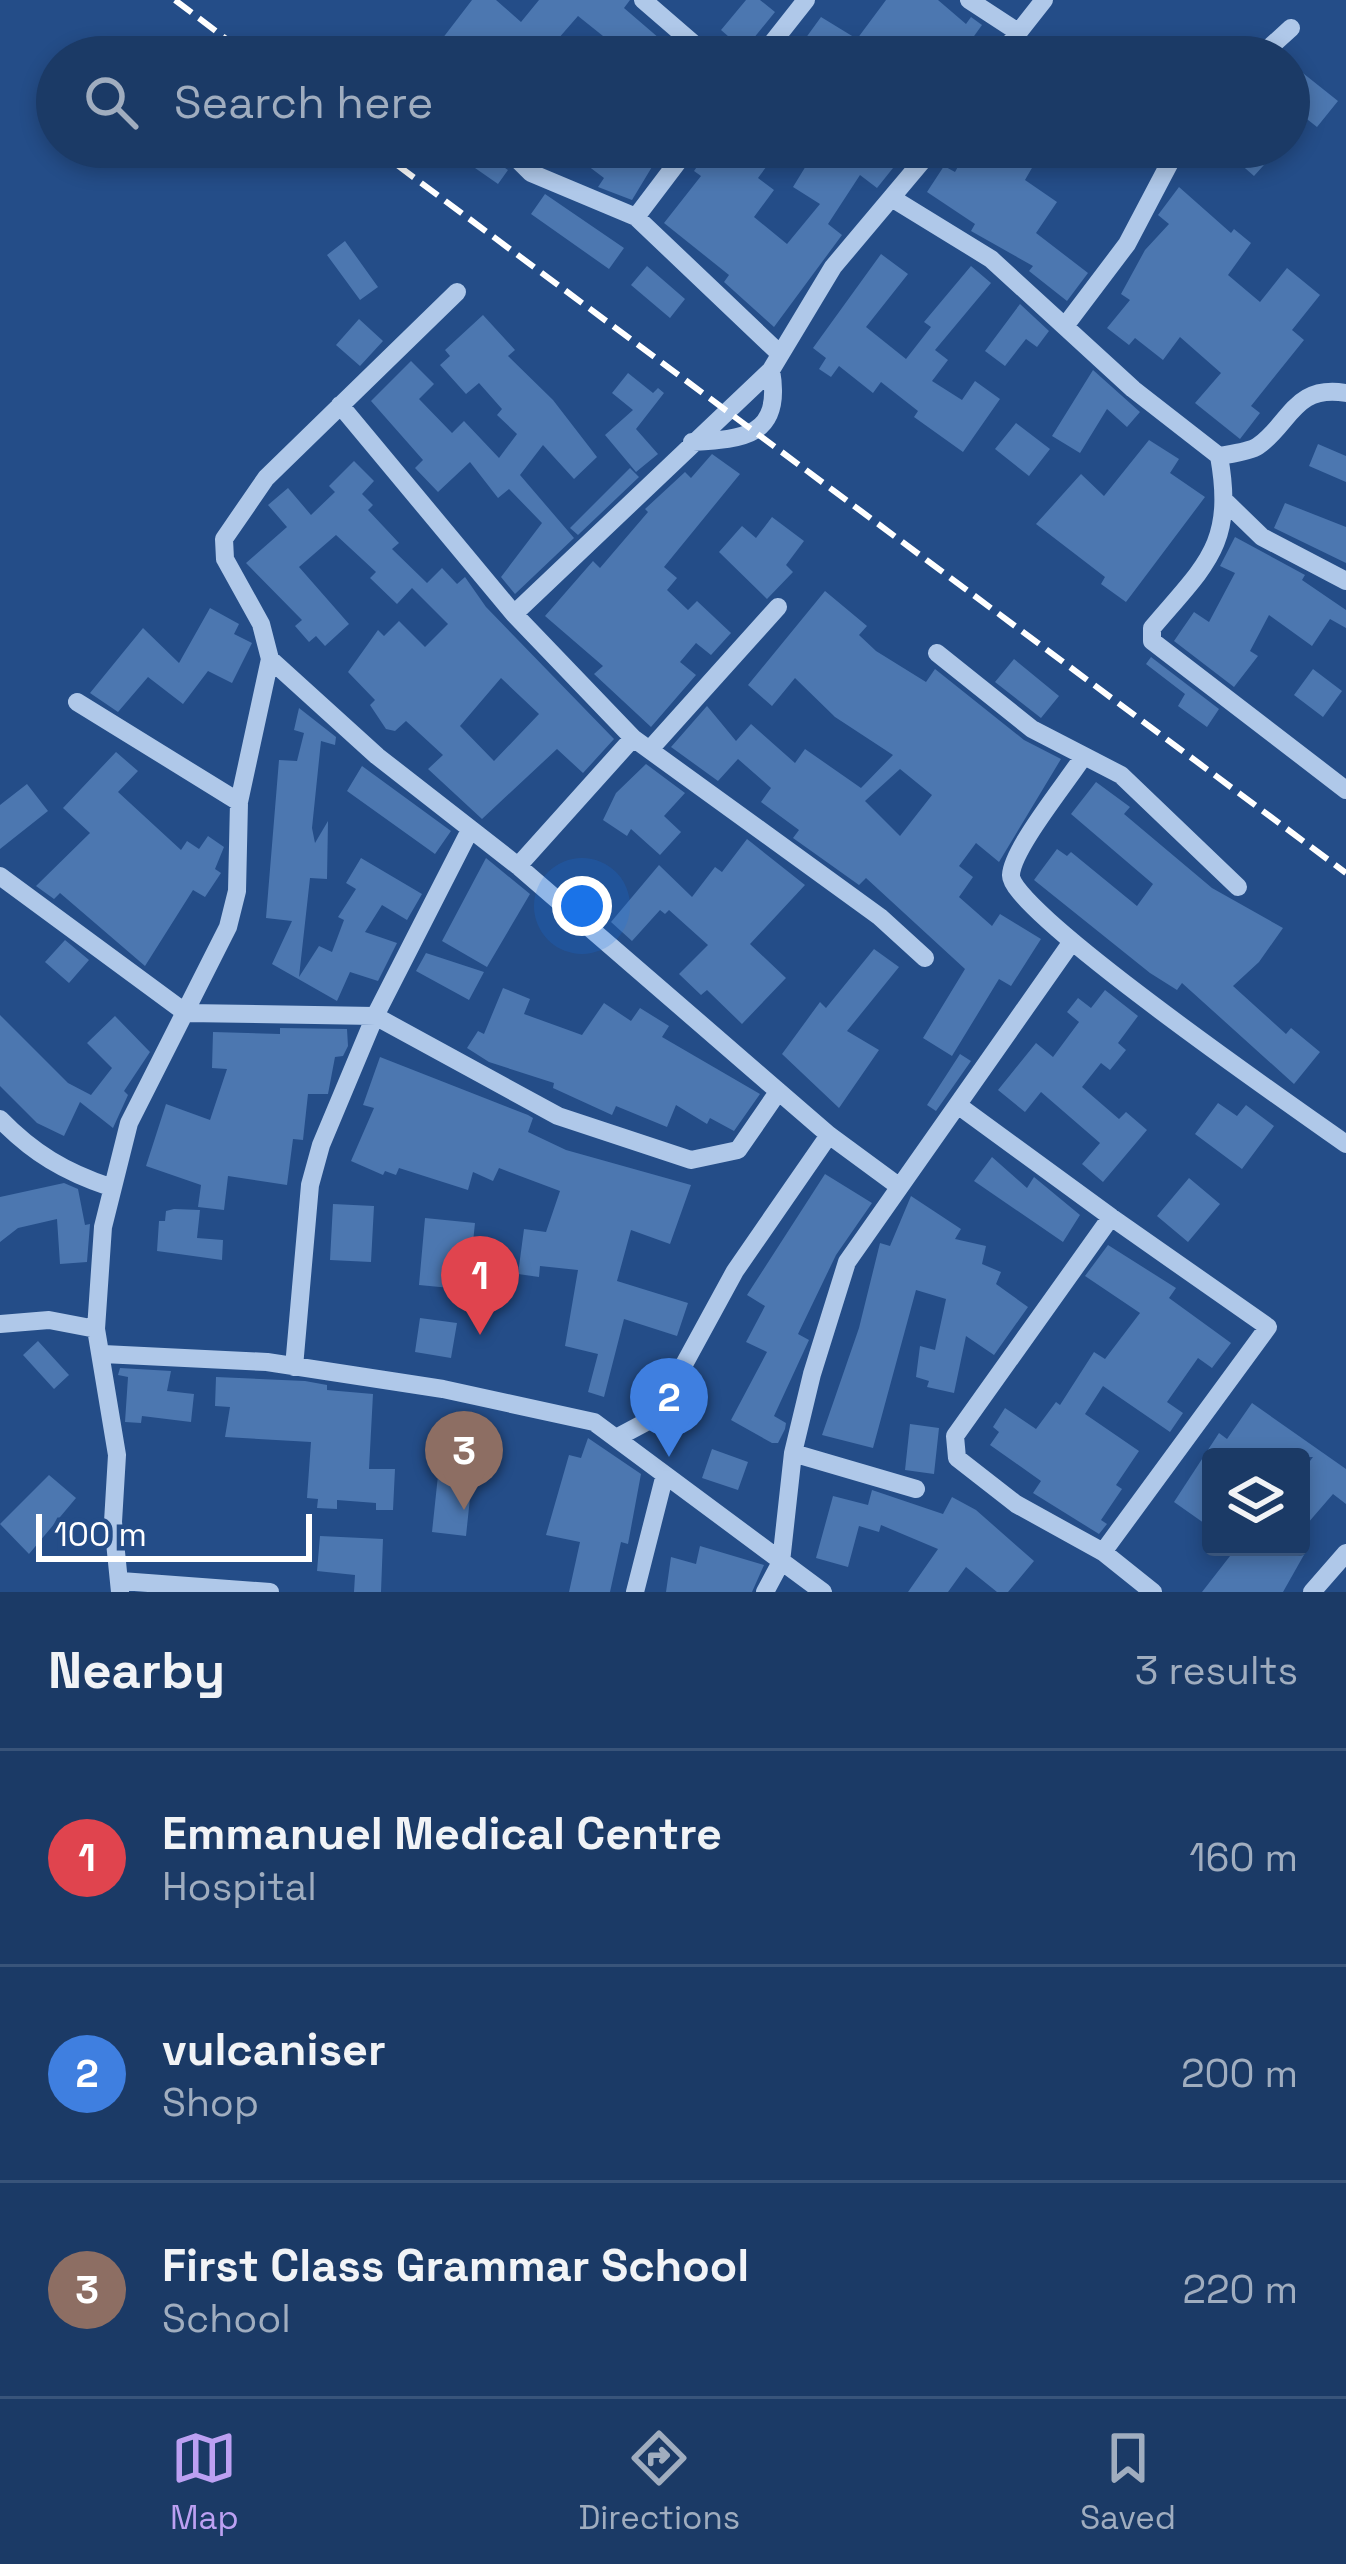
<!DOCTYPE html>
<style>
:root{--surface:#1b3a66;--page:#28456f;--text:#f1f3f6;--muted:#a0adbf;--line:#39547a;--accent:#bca0f2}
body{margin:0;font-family:"Space Grotesk",sans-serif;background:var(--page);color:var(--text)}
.controls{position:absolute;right:36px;bottom:36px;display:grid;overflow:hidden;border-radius:12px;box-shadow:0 6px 18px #0003}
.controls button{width:108px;height:108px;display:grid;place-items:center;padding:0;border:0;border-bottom:3px solid var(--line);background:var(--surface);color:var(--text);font:60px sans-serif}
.scale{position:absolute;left:36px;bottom:30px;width:276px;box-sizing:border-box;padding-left:12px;border:6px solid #fff;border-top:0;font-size:33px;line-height:42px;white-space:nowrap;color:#fff;-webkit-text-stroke:9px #244d88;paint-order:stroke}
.you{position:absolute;left:582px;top:906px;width:42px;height:42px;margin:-30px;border:9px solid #fff;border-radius:50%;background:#1a73e8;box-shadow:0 0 0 18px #1a73e833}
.badge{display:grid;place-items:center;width:78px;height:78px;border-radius:50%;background:var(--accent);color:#fff;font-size:39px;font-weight:700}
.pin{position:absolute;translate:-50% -99px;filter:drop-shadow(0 3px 6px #0008)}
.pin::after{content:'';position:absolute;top:63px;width:42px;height:36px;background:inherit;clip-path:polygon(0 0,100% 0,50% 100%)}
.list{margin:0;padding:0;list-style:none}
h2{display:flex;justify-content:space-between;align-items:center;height:156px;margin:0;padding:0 48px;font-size:51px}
h2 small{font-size:39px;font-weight:400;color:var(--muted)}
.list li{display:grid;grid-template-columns:78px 1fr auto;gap:36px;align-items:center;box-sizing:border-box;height:216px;padding:0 48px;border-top:3px solid var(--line)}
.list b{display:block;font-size:45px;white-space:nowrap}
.list p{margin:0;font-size:39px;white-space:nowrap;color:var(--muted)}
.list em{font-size:39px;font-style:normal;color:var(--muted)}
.icon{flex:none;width:66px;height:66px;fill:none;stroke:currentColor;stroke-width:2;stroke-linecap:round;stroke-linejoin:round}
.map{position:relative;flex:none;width:1346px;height:1592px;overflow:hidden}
.search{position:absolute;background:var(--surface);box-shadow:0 6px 18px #0003;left:36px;right:36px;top:36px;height:132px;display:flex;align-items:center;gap:30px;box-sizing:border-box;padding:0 42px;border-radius:66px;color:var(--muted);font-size:45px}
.sheet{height:804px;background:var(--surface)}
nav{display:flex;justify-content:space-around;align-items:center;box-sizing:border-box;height:168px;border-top:3px solid var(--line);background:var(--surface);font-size:33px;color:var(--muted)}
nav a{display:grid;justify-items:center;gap:6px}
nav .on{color:var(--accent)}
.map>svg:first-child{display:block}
.building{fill:#4c77b0;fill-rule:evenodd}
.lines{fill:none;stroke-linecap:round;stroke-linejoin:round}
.minor{stroke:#afc8e9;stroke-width:18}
.rail{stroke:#fff;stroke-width:6;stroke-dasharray:21 9;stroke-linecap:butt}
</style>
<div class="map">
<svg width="1346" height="1592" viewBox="0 0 1346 1592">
<rect width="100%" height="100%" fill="#244d88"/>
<path class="building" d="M472,0H496L521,22L539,0H630L624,8L681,57H594L608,40L578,16L551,47L563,57H515L501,46L491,57H456L439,43Z
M746,0H760L775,12L744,50L721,30Z
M886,0H938L966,24L971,17L982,25L959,57H792L821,17L857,39Z
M1289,62L1338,101L1317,127L1289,105Z
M474,147L508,170L498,184L465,161Z
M563,147H664L632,200L598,187L604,178Z
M721,147H781L758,178L774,190L754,217L787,244L820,204L793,187L812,156L800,147H887L901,158L877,188L860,175L828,224L842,235L774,327L724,282L729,275L664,223L701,176L694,171L706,154L712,159Z
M969,147H1044L1025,180L1057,202L1036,233L1088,273L1067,301L1029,271L1033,266L971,231L975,224L927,192L944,166L955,172Z
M1221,147H1262L1272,156L1254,176Z
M1179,187L1231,233L1234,229L1251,243L1228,275L1260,302L1287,268L1320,295L1292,330L1304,340L1251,406L1260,413L1240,439L1195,403L1221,373L1180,337L1163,360L1135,338L1129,345L1107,328L1130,300L1121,294L1145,250L1169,224L1158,215Z
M545,194L624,248L609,269L531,214Z
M345,241L378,287L360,300L327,255Z
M881,254L908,274L866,327L906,359L931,327L924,322L971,266L991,283L935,350L948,360L932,381L962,400L975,381L1000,399L963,452L914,417L918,411L881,382L873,393L839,366L831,377L819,369L826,358L813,348Z
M647,266L685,299L670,318L631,285Z
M1020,304L1049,331L1037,347L1026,339L1005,366L985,351Z
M483,315L515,350L508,356L553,400L597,457L574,479L543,445L520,475L574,538L515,594L501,577L542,523L509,489L498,498L470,462L438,492L415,468L423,460L371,401L411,361L434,384L419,399L452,433L464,421L499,458L517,434L497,415L502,409L479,383L466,394L440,365L450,356L445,350Z
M359,319L383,341L360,366L336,345Z
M1093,370L1140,412L1127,427L1107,409L1080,453L1052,436Z
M628,373L653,393L658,388L664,393L636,429L658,454L636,472L605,435L633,410L612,393Z
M1016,423L1050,449L1029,476L995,449Z
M1149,440L1179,459L1170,473L1205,497L1126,602L1101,584L1105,577L1036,524L1081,474L1104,496Z
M1318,444L1346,456V482L1309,466Z
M712,454L740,474L664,567L677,578L667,590L688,610L697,601L731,633L711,655L696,643L680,662L696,675L651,727L594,674L603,666L545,616L593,561L600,568L648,512L645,509L685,472L691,478Z
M354,461L374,481L362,494L373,505L368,510L399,543L392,549L427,583L442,568L457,584L465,577L486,607L614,739L583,773L557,749L482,819L428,769L443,755L406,721L395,731L386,729L370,705L375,700L348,672L378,630L384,636L399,621L425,647L448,624L412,588L397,604L370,578L376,572L336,535L299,567L349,624L325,646L316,636L309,642L295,626L302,620L246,563L287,527L268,505L288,488L311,515L335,492L329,486ZM501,678L539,714L494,761L460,726Z
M630,468L639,477L578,535L570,528Z
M1285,503L1346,527V563L1274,528Z
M772,517L804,541L786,565L793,572L767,599L719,552L742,526L756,538Z
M1235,537L1305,575L1302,580L1346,610V628L1330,619L1312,646L1269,615L1250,651L1258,656L1234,687L1174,641L1194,612L1209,622L1235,573L1220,566Z
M825,591L867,626L859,635L876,651L926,682L935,669L1024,740L1061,759L999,862L976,843L959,866L973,877L959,897L992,926L1000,914L1041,939L1011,986L999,979L952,1056L923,1038L965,969L866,878L859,885L793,838L799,830L761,802L771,788L738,759L718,781L671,747L707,706L736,741L751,724L795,763L805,749L861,788L893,755L835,717L795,678L772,706L748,685ZM900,769L932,795L900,836L865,801Z
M210,608L239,624L234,634L252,643L232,683L208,671L183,704L148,677L118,712L90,693L143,628L179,663Z
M1151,657L1219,709L1207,727L1178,706L1185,694L1146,664Z
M1014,659L1059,696L1041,718L995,682Z
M1313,669L1342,691L1323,717L1294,695Z
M299,708L336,737L335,745L321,741L312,828L315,843L328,821L327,879L310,878L299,977L319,946L332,952L344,920L338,917L356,889L346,883L361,858L422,894L407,920L382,905L365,932L397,943L378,981L350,972L337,1001L272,964L292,921L266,918L279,760L297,761L304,733L294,730Z
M116,752L138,771L118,792L181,850L187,841L199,849L208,836L224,847L215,869L221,873L205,897L193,890L145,966L60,893L54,899L36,886L90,833L63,808Z
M646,764L685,793L664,816L681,832L660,855L631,829L627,836L603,820L616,793Z
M362,766L451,831L435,854L347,791Z
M1096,782L1130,807L1124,814L1212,888L1283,928L1259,962L1233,986L1286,1034L1291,1028L1320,1052L1294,1084L1182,983L1177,990L1150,973L1034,880L1057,849L1067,856L1071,852L1137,906L1153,884L1071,814Z
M27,784L48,811L0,849V805Z
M747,839L805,885L750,944L786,978L742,1024L707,990L701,995L679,974L708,945L669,910L665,914L660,910L632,941L611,922L659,865L692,897L715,867L722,872Z
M486,858L530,894L487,967L442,941Z
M65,940L89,960L69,983L45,962Z
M874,949L899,967L847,1031L879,1050L839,1108L782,1054L820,1002L826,1008Z
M426,953L484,972L469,1000L416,971Z
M503,988L530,999L524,1014L582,1035L604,1003L631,1021L640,1008L669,1026L662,1037L760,1094L734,1131L710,1118L707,1124L676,1105L667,1127L616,1106L612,1115L553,1088L554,1083L489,1062L467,1048L478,1031L484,1034Z
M1105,990L1138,1016L1118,1043L1126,1050L1110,1070L1101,1063L1082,1087L1119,1119L1126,1112L1147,1130L1103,1182L1082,1164L1100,1143L1041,1092L1025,1112L998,1090L1036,1043L1053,1057L1079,1022L1067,1012L1078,998L1091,1008Z
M0,1015L68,1083L91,1095L112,1068L87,1043L115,1016L150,1052L124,1091L128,1095L113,1128L80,1102L64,1136L37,1123L0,1086Z
M280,1028L347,1029L348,1046L343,1056L335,1057L328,1094H308L303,1140L293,1139L287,1185L228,1176L224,1210L198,1207L201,1185L146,1166L166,1104L210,1120L227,1069L212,1068L213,1032L280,1034Z
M960,1054L971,1061L936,1111L927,1105Z
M380,1057L528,1115L533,1118L528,1132L566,1150L691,1185L670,1244L631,1230L617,1281L688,1303L677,1336L624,1319L604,1397L588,1392L598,1354L565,1346L578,1270L540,1266L539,1277L518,1274L524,1229L546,1232L560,1191L499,1168L493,1181L473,1172L468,1190L399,1168L396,1175L385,1171L383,1175L351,1161L374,1108L363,1105Z
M1218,1103L1237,1116L1246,1105L1274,1126L1242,1169L1195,1134Z
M992,1157L1027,1188L1034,1177L1080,1215L1063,1242L974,1181Z
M825,1174L872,1203L836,1255L798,1334L809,1340L774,1416L786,1423L785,1429L778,1443H772L731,1420L767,1352L746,1342L765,1306L747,1295Z
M1189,1178L1220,1204L1188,1242L1157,1216Z
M64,1183L78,1189L85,1225L90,1224L87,1262L60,1264L57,1219L18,1228L0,1242V1197Z
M911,1196L961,1229L955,1239L986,1246L982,1264L1001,1272L996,1284L1028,1307L994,1355L966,1336L954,1393L927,1387L929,1381L916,1377L920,1346L935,1350L946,1299L916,1290L873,1448L822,1435L859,1328L880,1243L890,1246Z
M333,1204L374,1206L371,1262L330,1260Z
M174,1209L200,1210L197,1238L223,1240L222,1260L157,1251L159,1221H165L166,1211Z
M425,1218L475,1223L473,1242L466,1241L461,1289L419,1285Z
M1108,1245L1176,1288L1169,1298L1231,1343L1212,1368L1198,1358L1167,1402L1183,1413L1170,1432L1103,1386L1085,1414L1139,1451L1116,1485L1122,1489L1101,1520L1107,1524L1099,1534L1033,1493L1041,1481L990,1445L999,1432L993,1427L1005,1408L1036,1429L1056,1402L1060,1405L1094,1352L1105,1359L1140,1313L1085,1276Z
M420,1318L457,1323L451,1358L415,1352Z
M38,1341L69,1375L54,1389L23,1355Z
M120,1368L171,1371L167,1391L194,1394L191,1422L142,1416L141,1423L125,1422L128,1377L118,1375Z
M216,1377L305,1381L327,1385V1390L373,1394L369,1469H395L393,1510H376V1503L337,1500V1509L317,1508L318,1499L307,1498L311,1442L225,1437L230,1407L215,1406Z
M1252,1403L1346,1469V1504L1333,1494L1301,1531V1473L1313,1457H1211V1528L1174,1502L1219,1433L1227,1439Z
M444,1419L478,1422L466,1536L432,1532Z
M910,1424L939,1428L934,1474L905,1470Z
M588,1438L641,1474L628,1544L621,1542L610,1592H569L580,1542L546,1535L569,1455L581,1458Z
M712,1449L748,1462L738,1490L702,1478Z
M49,1475L76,1498L29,1554L0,1524Z
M872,1490L943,1514L952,1497L976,1510L1034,1561L1008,1592H997L966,1567L948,1592H908L938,1549L881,1525L879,1532L859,1526L848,1567L816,1558L833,1496L868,1505Z
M320,1536L383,1539L381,1592H354L355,1575L317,1571Z
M700,1546L764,1565L752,1592H666L671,1557L696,1564Z
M1237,1547H1298L1305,1553L1283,1592H1202Z"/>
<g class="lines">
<path class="minor" d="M643,0L709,57
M969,0L1018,32
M761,57L806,0
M999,57L1044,0
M1259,57L1291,28
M505,147L531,173L636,217
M689,147L636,217L779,353
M895,200L991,259L1133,389L1219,456C1235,545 1206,564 1152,628V641L1346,790
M1065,326L1127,244L1178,147
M340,405L514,614L633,738L880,917L925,958
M692,442C743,439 783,437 771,370
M1219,456C1230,454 1249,452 1258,446C1290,424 1294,384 1346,393
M1227,503L1262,537L1346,581
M514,614L771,370L833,267L934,147
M937,653L1032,729L1121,775L1238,887
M270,659L377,756L518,866L829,1135L897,1185
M77,702L239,802
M652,747L778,607
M1083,757C1067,782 1012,849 1011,875C1008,910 1301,1112 1346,1144
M518,866L633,738
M0,876L186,1013L375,1016L558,1116L691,1160L738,1150L778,1092
M959,1106L1111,1217L955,1436L957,1458L1016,1504L1103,1552L1153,1592
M0,1119C33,1153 65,1172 110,1187
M0,1324L49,1320L96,1329
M103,1354L267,1362L443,1389L594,1422L823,1592
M294,1367L310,1185L321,1145L375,1016L470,830
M618,1437L648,1421L669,1392L735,1271L829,1135
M793,1453L916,1489
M1103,1552L1268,1327L1111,1217
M121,1581L270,1592
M120,1592L113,1522L117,1455L96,1329L103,1227L129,1123L228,927L237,891L239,802L270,659L261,624L225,559L224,539L266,478L457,292
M635,1592L664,1478
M765,1592L781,1562L793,1453L812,1374L847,1262L1071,943
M1312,1592L1346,1553"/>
<path class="rail" d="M175,0L250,57
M373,147L1346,873"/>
</g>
</svg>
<div class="controls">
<button><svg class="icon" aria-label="layers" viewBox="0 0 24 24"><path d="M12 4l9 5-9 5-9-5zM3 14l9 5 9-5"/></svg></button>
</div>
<div class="scale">100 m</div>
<div class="you"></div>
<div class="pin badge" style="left:480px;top:1335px;background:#e0444e">1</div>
<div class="pin badge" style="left:669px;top:1457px;background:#3f7fe0">2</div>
<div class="pin badge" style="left:464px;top:1510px;background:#8d6e63">3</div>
<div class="search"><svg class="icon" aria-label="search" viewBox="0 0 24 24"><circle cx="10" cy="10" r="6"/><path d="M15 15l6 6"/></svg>Search here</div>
</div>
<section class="sheet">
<h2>Nearby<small>3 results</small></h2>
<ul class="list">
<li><span class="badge" style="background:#e0444e">1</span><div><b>Emmanuel Medical Centre</b><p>Hospital</p></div><em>160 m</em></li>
<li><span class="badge" style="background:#3f7fe0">2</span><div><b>vulcaniser</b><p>Shop</p></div><em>200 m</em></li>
<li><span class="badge" style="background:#8d6e63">3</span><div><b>First Class Grammar School</b><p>School</p></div><em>220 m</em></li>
</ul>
</section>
<nav>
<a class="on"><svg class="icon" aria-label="map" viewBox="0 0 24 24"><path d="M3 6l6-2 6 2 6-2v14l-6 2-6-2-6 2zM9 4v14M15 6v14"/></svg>Map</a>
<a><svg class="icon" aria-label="directions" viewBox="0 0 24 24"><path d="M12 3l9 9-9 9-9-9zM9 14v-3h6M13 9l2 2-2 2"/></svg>Directions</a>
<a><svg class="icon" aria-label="saved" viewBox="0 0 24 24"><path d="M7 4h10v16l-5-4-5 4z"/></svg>Saved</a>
</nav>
